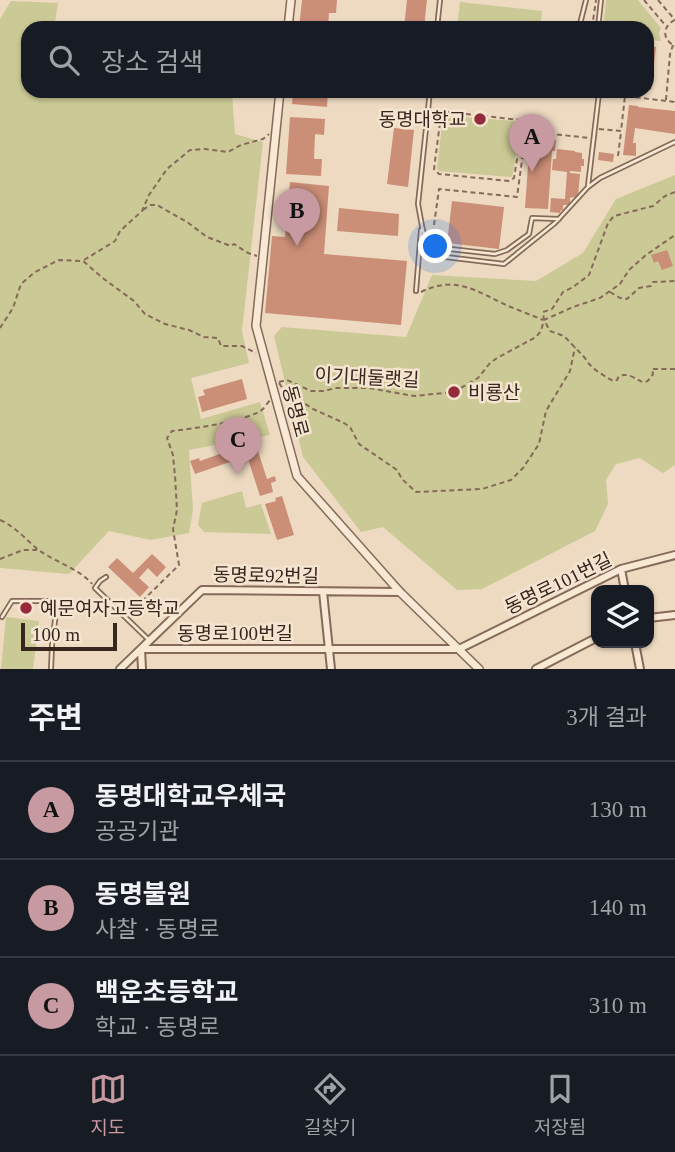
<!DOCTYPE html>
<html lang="ko">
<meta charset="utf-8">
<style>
:root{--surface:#171b24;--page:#242831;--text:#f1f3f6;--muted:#9ea1a6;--line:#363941;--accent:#c799a1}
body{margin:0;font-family:"Times New Roman","Noto Sans KR",serif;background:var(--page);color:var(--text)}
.controls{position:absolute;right:21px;bottom:21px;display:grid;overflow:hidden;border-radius:14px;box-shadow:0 2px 5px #0004}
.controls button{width:63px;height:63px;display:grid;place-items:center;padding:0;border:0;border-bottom:2px solid var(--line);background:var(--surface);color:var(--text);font:35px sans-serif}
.scale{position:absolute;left:21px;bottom:18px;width:96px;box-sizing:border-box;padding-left:7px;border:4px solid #36261d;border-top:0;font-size:19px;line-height:24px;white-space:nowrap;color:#36261d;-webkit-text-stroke:5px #f5e5d0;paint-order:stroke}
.you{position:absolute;left:436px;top:247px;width:24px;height:24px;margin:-18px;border:5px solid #fff;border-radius:50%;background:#1a73e8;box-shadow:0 0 0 10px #1a73e833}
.badge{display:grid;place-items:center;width:46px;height:46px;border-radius:50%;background:var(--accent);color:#111;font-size:23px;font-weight:700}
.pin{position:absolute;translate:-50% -58px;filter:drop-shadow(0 2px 4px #0008)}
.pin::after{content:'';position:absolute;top:37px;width:24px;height:21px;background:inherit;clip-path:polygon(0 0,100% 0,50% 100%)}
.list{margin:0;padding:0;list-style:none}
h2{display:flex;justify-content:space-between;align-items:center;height:91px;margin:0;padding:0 28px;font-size:30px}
h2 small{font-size:23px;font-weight:400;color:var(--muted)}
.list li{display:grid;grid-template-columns:46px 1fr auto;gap:21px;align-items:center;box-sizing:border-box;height:98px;padding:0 28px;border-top:2px solid var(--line)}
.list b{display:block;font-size:26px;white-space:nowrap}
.list p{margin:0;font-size:23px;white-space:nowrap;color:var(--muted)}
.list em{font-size:23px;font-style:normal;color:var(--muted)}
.icon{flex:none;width:38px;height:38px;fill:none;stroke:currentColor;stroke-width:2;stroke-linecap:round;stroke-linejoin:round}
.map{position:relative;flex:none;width:675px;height:669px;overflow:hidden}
.search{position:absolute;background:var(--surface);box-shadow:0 2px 5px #0004;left:21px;right:21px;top:21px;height:77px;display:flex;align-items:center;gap:18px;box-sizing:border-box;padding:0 24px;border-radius:21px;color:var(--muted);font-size:26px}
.sheet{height:385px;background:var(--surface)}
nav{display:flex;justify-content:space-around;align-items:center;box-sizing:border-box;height:98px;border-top:2px solid var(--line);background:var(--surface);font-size:19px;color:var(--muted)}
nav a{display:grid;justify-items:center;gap:4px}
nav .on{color:var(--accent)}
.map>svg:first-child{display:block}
.green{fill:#cbc995}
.building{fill:#cb8e77}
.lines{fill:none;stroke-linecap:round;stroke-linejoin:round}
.service-casing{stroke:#866a59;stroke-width:6}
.minor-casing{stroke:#866a59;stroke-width:10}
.tertiary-casing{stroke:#866a59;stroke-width:10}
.path{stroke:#866a59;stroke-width:2;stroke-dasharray:5 3.5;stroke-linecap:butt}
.service{stroke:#f8e8d4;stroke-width:2.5}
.minor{stroke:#f8e8d4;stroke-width:6}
.tertiary{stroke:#f8e8d4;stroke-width:7}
.poi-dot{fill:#942a3a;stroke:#f5e5d0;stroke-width:2.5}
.labels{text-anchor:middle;stroke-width:5;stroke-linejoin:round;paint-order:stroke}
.poi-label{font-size:19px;fill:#36261d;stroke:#f5e5d0;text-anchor:start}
.street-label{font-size:19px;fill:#36261d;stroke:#f5e5d0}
</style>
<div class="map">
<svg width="675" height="669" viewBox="0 0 675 669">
<rect width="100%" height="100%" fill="#eddac1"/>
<path class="green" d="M606,0H638L661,28L659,33L661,41L647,40V28H603Z
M11,1L58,3L54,28H28V91H215L232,95L235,134L263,142L242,331L249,363L191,378L201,419L260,402L270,435L189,450L193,510L189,533L151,540L109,531L69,574L0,568V19Z
M460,2L542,11L540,28H457Z
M448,116L516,121L519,126L513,174L511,177L439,171L437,168L443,117Z
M675,175V465L663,473L640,458L616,464L606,480L608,504L595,531L482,589L457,590L383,527L361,532L303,457L274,336L282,327L406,337L432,275L536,281L583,253L616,199Z
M242,491L246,508L261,504L271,534L204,532L198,525L202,503Z
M6,617L39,621L33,669H1Z"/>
<path class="building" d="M302,0H337L336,13H329L328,28H299Z
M407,0H427L424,28H404Z
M647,45L656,47L651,90L647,89Z
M293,91H328L327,107L292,104Z
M358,91H412L411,98L358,94Z
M629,105L638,106V107L675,111V134L635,128L633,143H636V156L623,155Z
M290,117L325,119L324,135L315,134L314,159H322L321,176L286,174Z
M394,128L414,130L408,187L387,184Z
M530,138L556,140L555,151H552L548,209L525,208Z
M557,149L575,151V152L582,153V159H584V166H581V172L570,171V173L580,174L578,196L570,198V205H563V210H561L560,213L550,212L551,198L565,199L567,172L552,170L553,159H556Z
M599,152L614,154L613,162L598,160Z
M290,182L329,186L324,254L407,261L401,325L265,313L272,236L285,237Z
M452,201L504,207L499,249L447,243Z
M339,208L399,214L398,236L337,231Z
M667,250L673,266L662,270L658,261L654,263L651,255Z
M242,379L247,399L202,412L198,397L205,395L203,390Z
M248,444L249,447L256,445L267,479L275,476L276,481L271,483L273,492L260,496L247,456L195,474L190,461L199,458L200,461Z
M282,496L294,535L277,540L265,504L276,501L275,498Z
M152,554L166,567L157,577L148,568L139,578L149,587L140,597L108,567L117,558L133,573Z"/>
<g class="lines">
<g class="service-casing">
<path id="service" d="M437,28L440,0
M579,28L586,0
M598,28L601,0
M430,91L418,204L422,226L429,255L504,264L555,223L588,187L600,178L675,142
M588,186L599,93L592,92V91
M426,244L433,243L441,248L495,254L507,250L529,234L532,218L559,219
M416,291L421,230
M106,577L100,581L95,588L150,641
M2,617L12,601H48L54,605L56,612L52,645L51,669"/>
</g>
<g class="minor-casing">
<path id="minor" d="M621,569L625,590
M323,592L331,669
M649,618L675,615
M635,643L640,669
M120,669L202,590L400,592
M142,669L141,649H459L621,569L675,555
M536,669L596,638"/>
</g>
<g class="tertiary-casing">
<path id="tertiary" d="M288,28L291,0
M280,91L256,326L297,476L400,592L479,669"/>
</g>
<path class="path" d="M644,0L666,26
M658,0L675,20
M675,20C662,26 662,40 675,46
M592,28L596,0
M666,100L670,54L673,45
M449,112L520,120L522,127L514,178L509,181L439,174L434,169L441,115Z
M599,129L621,131L625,96L675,102
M618,156L621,132
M675,192L665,196L653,206L614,216L608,223L589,275L573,287L563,292L552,309L543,312L544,320L550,331L564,336L585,358C591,369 603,375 613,381L617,380L619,376C637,370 642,394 653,374L652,369H675
M143,210L150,205H157L187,222L207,237L231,246L234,244L248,253L257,256
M434,225L439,189L517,197L526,131L589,138
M84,260L115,241L120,231L142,211L149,195L167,169L190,150L205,149L228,152L241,145L263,139L269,134
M421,292C454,275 477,291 506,305C518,310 531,315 543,320
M610,292L620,298L627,299L639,288L651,286L653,282L675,281
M0,328L13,308L21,284L35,272L59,260L83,261L104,279L134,301L145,314L165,324L189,330L204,337L218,338L221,346H242L256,353
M279,382L287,380L311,391H325L335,388H369L414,396L454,392L478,378L490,363L497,358L536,337L541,331L544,320L573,307L600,298L620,284L629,270L646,255L675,235
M279,383L284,390L313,409L344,423L350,427L359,444L397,470L402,479L416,492L482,489L511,480L523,468L539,444L546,411L570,371L575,347
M0,520C16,527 26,540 40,551C56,562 81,570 92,584
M0,559L23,550H37
M130,613L179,565L173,529L177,510L175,476L173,455L167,438L172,431C192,429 249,421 263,409C264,408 269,401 270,400"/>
<use href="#service" class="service"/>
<use href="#minor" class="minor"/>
<use href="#tertiary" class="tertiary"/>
</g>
<g class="poi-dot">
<circle cx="480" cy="119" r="7"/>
<circle cx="454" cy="392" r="7"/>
<circle cx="26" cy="608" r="7"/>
</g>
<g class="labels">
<g class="poi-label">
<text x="466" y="126" text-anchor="end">동명대학교</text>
<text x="468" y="399">비룡산</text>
<text x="40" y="615">예문여자고등학교</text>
</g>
<g class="street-label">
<text transform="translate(367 377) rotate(3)" y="7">이기대둘랫길</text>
<text transform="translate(296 411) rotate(75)" y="7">동명로</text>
<text transform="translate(266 575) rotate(1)" y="7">동명로92번길</text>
<text transform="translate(558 583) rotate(-26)" y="7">동명로101번길</text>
<text x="235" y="640">동명로100번길</text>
</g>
</g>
</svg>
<div class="controls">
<button><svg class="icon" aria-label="layers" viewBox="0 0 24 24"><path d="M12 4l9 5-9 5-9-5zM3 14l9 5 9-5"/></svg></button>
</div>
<div class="scale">100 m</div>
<div class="you"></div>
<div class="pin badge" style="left:532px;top:172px">A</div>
<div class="pin badge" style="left:297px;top:246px">B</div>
<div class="pin badge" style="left:238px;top:475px">C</div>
<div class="search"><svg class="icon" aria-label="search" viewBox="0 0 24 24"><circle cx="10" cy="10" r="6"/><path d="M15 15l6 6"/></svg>장소 검색</div>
</div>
<section class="sheet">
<h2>주변<small>3개 결과</small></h2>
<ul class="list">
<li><span class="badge">A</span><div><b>동명대학교우체국</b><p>공공기관</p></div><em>130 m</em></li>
<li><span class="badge">B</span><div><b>동명불원</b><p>사찰 · 동명로</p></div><em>140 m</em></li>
<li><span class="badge">C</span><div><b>백운초등학교</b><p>학교 · 동명로</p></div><em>310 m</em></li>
</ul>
</section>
<nav>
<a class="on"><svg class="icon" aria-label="map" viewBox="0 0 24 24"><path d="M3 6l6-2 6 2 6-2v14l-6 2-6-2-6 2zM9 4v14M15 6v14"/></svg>지도</a>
<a><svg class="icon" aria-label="directions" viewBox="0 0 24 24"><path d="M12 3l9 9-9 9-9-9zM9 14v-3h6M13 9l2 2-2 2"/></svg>길찾기</a>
<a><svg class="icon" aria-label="saved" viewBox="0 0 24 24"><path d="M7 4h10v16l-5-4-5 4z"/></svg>저장됨</a>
</nav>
